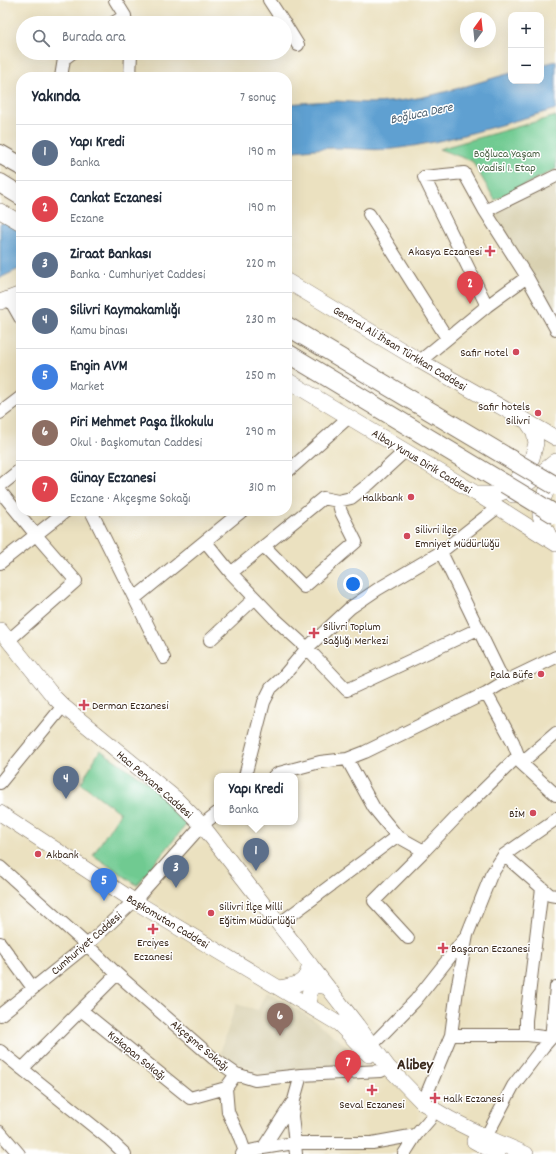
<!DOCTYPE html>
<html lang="tr">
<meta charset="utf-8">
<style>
:root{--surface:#fff;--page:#f6f6f7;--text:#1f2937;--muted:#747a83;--line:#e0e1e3;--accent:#7c3aed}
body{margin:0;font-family:Dekko,sans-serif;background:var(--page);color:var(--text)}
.controls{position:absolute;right:12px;top:12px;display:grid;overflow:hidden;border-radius:8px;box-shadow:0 4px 16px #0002}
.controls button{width:36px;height:36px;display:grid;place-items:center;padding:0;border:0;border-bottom:1px solid var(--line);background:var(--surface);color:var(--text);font:20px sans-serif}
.compass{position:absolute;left:460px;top:12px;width:36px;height:36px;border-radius:50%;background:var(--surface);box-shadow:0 4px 16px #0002;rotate:15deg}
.you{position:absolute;left:353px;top:584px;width:14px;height:14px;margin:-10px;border:3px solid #fff;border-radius:50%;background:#1a73e8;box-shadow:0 0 0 6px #1a73e833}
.badge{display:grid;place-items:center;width:26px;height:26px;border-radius:50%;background:var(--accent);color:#fff;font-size:13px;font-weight:700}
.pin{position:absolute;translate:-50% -33px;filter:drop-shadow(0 1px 2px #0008)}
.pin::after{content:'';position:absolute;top:21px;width:14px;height:12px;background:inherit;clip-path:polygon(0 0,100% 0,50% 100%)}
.popup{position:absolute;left:214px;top:773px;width:84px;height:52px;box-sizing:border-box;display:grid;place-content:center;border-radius:8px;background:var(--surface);filter:drop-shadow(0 1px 3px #0005);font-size:13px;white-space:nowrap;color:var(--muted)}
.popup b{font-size:15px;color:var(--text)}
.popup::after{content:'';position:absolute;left:50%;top:100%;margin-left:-8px;border:8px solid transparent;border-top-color:var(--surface)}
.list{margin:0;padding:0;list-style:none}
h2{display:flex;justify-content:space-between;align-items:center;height:52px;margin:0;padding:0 16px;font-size:17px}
h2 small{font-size:13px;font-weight:400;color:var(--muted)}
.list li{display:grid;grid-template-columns:26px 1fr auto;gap:12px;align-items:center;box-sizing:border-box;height:56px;padding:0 16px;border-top:1px solid var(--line)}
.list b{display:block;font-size:15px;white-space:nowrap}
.list p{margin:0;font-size:13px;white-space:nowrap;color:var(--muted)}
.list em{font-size:13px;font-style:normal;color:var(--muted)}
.icon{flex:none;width:22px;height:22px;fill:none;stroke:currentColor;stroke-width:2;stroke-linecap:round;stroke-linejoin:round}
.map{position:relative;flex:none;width:556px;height:1154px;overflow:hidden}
.search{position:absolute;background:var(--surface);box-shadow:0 4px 16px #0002;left:16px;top:16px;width:276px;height:44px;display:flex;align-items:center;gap:10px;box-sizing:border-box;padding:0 14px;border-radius:22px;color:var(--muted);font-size:15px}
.panel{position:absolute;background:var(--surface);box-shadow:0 4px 16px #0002;left:16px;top:72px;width:276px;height:444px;border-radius:16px}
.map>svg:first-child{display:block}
.built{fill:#d9d1b1}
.green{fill:#6fca91;stroke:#557a58}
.water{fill:#5ea0d1;stroke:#4c6578}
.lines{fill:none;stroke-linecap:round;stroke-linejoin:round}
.minor-casing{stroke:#796a57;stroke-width:14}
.major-casing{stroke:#796a57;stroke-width:16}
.highway-casing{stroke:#796a57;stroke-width:20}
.minor{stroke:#fff;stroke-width:12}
.major{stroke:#fff;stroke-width:15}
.highway{stroke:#fff;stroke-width:18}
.highway-bridge-casing{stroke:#796a57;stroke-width:20;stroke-linecap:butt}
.highway-bridge{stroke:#fff;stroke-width:18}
.poi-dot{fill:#d1495b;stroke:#fff;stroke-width:1.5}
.labels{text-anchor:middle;stroke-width:3;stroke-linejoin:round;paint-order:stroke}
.park-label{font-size:12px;fill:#4d6246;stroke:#fff}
.poi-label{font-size:12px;fill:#3b2a1e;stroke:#fff;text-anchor:start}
.street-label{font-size:12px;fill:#3b2a1e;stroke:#fff}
.water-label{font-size:13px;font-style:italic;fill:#4b5f6f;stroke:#fff}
.district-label{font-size:16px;font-weight:bold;fill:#3b2a1e;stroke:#fff}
</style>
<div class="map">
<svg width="556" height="1154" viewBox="0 0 556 1154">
<rect width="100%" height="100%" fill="#fff"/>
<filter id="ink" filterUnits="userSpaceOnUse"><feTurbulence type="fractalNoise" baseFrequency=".025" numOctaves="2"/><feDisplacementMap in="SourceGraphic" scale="8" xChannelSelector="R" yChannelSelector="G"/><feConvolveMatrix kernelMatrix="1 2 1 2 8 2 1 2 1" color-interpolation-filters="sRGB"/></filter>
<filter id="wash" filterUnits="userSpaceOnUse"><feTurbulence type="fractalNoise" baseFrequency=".012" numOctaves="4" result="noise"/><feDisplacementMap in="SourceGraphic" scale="16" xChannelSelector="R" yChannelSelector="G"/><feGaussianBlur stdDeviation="0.9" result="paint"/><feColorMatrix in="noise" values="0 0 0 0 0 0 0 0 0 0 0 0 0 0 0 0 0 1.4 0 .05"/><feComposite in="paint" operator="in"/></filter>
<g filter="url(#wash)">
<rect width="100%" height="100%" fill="#ebe1c0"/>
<path class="built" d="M556,182V317L494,213Z
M266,992L276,996L314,1020L365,1061L361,1068L266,1074L234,1063L228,1059L220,1053L236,1004L258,1010Z"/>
<path class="green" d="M556,116V169L495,200L472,161L439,149Z
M100,750L163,793L190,820L137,885L93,855L120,813L81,783Z"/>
<path class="water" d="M556,61V109C502,124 449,142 393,149C374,151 355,148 336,148C319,148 303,150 287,152V104C303,103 320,101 336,101C354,102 371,104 388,102C430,99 471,84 511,73V81H541V65Z
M7,221L21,229V268L0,278V224Z"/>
</g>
<g filter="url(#ink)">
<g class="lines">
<g class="minor-casing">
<path id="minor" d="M115,0L125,16L126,23
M269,0L284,23
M113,23L125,16
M285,24L298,45
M61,77L64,59L72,53
M130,77L131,53
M485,211L556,176
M369,214L447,338
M9,298L21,319
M487,306L424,177L464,173L485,211L527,277L556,329
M420,361L487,306L527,277
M0,413L21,397
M287,472L349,417
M0,486L21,469
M0,491L36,535L76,581L9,640
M91,511L164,658
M205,541L231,573L274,618L307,648L347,690L478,629
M264,546L304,587L356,542L341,512L338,501
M441,552L504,682
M0,563L66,511
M231,573L323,498L338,501L351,498L369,484L405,451
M135,598L242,511
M210,640L255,598
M486,693L513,742L521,763L556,795
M347,759L374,808L397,836
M521,763L556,733
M245,776L264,702L271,688L281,679L307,648L350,608L378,589L441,552L498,507
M274,776L279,773L320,762L347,759L365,752L486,693L504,682L556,657
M0,783L63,706
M504,855L542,888L526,1020V1030L528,1035
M0,867L87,945L117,974L213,1058L236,1074L255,1080L301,1075L381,1071L388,1067
M542,888L550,895L556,896
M279,924L397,836L424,851L467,806L518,756
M408,938L374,901L424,851
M0,943L33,988
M117,974L81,1010L190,1098L226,1088L236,1074
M0,1015L87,945L134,901L202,825L217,813
M451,1035H528L551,1038L556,987
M372,1045L415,1001L465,938
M0,1051L108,1138L125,1154
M22,1069L81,1010
M226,1088L228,1112L240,1138L245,1152
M423,1103L451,1035L457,990L467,935L491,875L504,855L556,819
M0,1132L19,1154
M486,1137L513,1086L543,1047L551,1038L556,1035
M263,1148L292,1103
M242,1154L245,1152L263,1148L294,1143H372L416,1135
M296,1154L292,1116L294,1100L301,1075
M404,1154L416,1135L430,1119"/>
</g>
<g class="major-casing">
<path id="major" d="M0,211L21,223
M287,281L420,361L556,438
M0,302L21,294
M287,380L477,494L556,544
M477,494H498L506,491L522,474L532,458L536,443L534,432L527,422
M513,495L556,461
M552,541C548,533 542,524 540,515C539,505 550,482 556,474
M0,630L54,697L63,706L175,798L202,825L357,1025L388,1067L423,1103L450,1119L486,1137L526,1154
M0,813L134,901L339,1024L369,1055
M279,988C297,985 306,984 310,964
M311,1007C306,992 310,982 327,987
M474,1141L498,1154"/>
</g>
<g class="highway-casing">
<path id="highway" d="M0,154L21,166
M0,183L21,196
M287,326L517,463
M287,353L505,484"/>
</g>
<use href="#minor" class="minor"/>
<use href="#major" class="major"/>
<use href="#highway" class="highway"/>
<g class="highway-bridge-casing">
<path id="highway-bridge" d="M517,463L556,486
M505,484L556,515"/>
</g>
<use href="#highway-bridge" class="highway-bridge"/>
</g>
</g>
<g class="poi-dot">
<path d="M488 245h4v4h4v4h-4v4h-4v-4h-4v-4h4z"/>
<circle cx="516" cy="352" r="4"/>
<circle cx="538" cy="413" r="4"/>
<circle cx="411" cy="497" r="4"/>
<circle cx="407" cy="536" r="4"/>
<path d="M312 627h4v4h4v4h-4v4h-4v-4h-4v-4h4z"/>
<circle cx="541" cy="674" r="4"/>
<path d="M82 699h4v4h4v4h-4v4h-4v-4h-4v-4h4z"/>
<circle cx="533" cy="813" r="4"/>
<circle cx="38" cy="854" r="4"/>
<circle cx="211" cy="913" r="4"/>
<path d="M151 923h4v4h4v4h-4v4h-4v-4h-4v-4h4z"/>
<path d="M441 942h4v4h4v4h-4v4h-4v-4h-4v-4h4z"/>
<path d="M370 1084h4v4h4v4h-4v4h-4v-4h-4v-4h4z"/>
<path d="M433 1092h4v4h4v4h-4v4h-4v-4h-4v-4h4z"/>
</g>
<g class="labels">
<g class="park-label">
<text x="507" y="157">Boğluca Yaşam<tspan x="507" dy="14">Vadisi 1. Etap</tspan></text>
</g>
<g class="poi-label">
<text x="482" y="255" text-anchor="end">Akasya Eczanesi</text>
<text x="508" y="356" text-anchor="end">Safir Hotel</text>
<text x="530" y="410" text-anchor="end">Safir hotels<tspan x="530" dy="14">Silivri</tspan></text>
<text x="403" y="501" text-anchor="end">Halkbank</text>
<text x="415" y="533">Silivri ilçe<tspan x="415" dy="14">Emniyet Müdürlüğü</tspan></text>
<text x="323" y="630">Silivri Toplum<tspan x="323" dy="14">Sağlığı Merkezi</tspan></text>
<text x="533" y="678" text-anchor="end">Pala Büfe</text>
<text x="92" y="709">Derman Eczanesi</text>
<text x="525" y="817" text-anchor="end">BİM</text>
<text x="46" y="858">Akbank</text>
<text x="219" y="910">Silivri İlçe Milli<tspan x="219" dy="14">Eğitim Müdürlüğü</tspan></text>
<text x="153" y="946" text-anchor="middle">Erciyes<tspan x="153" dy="14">Eczanesi</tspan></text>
<text x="451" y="952">Başaran Eczanesi</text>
<text x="443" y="1102">Halk Eczanesi</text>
<text x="372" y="1108" text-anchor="middle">Seval Eczanesi</text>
</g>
<g class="street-label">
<text transform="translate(400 348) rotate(31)" y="4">General Ali İhsan Türkkan Caddesi</text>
<text transform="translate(422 461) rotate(31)" y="4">Albay Yunus Dirik Caddesi</text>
<text transform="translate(155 784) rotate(41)" y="4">Hacı Pervane Caddesi</text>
<text transform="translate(168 921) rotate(31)" y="4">Başkomutan Caddesi</text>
<text transform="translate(86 943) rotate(-41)" y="4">Cumhuriyet Caddesi</text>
<text transform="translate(200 1045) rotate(40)" y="4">Akçeşme Sokağı</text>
<text transform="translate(137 1055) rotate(39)" y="4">Kızkapan Sokağı</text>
</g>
<g class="water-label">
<text transform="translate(421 112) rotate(-12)" y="5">Boğluca Dere</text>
</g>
<g class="district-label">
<text x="415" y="1069">Alibey</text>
</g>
</g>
</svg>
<div class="controls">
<button>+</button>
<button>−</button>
</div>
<svg class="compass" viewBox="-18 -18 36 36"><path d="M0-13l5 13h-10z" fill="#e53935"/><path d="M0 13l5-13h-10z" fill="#747a83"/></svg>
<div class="you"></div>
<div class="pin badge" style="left:256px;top:871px;background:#5c6f8a">1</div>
<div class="popup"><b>Yapı Kredi</b>Banka</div>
<div class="pin badge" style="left:470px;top:304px;background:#e0444e">2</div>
<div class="pin badge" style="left:176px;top:888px;background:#5c6f8a">3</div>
<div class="pin badge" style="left:66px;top:799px;background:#5c6f8a">4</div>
<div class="pin badge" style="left:104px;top:901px;background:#3f7fe0">5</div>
<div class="pin badge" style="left:280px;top:1036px;background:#8d6e63">6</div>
<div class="pin badge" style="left:348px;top:1083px;background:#e0444e">7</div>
<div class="search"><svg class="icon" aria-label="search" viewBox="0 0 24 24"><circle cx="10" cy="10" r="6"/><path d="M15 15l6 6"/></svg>Burada ara</div>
<section class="panel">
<h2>Yakında<small>7 sonuç</small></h2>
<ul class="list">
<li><span class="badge" style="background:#5c6f8a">1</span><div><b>Yapı Kredi</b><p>Banka</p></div><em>190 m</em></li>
<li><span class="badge" style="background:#e0444e">2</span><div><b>Cankat Eczanesi</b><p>Eczane</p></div><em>190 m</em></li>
<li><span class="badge" style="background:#5c6f8a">3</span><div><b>Ziraat Bankası</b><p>Banka · Cumhuriyet Caddesi</p></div><em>220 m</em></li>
<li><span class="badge" style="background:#5c6f8a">4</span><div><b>Silivri Kaymakamlığı</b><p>Kamu binası</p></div><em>230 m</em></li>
<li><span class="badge" style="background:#3f7fe0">5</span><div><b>Engin AVM</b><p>Market</p></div><em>250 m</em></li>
<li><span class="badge" style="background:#8d6e63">6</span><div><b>Piri Mehmet Paşa İlkokulu</b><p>Okul · Başkomutan Caddesi</p></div><em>290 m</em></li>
<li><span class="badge" style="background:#e0444e">7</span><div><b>Günay Eczanesi</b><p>Eczane · Akçeşme Sokağı</p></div><em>310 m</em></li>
</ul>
</section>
</div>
